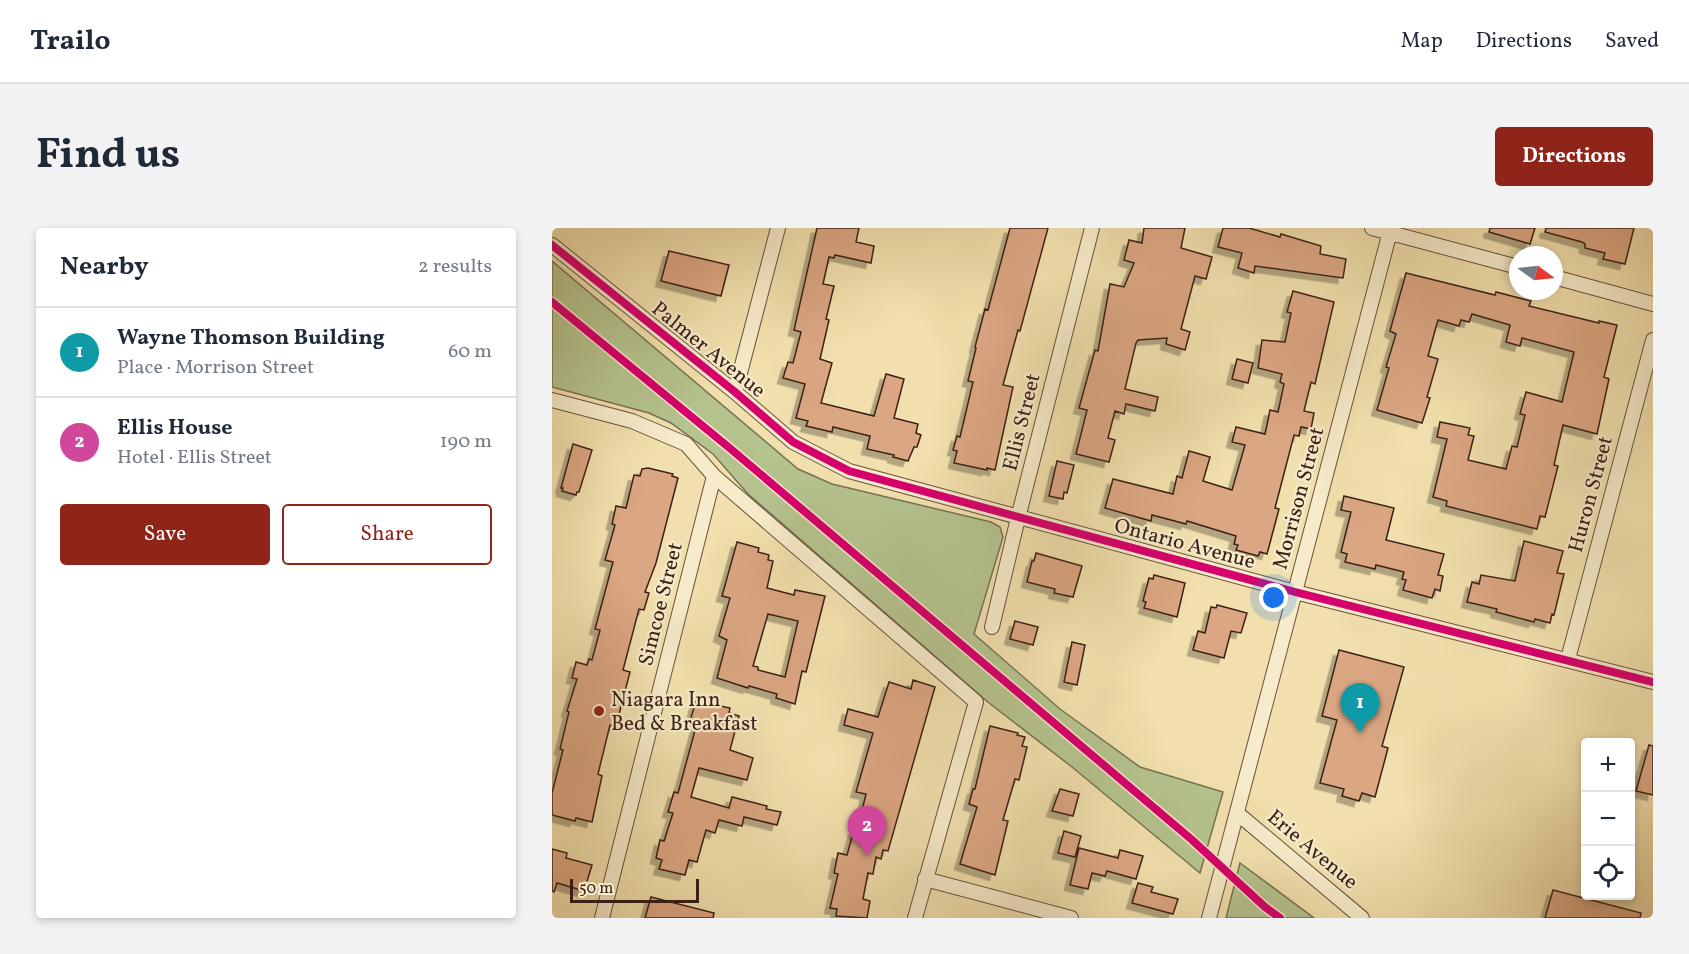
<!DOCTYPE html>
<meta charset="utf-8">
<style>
:root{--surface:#fff;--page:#f2f2f3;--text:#1f2937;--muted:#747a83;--line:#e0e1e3;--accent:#8f2418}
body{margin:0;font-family:Vollkorn,serif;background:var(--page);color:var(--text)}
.controls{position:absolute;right:18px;bottom:18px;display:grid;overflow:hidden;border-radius:6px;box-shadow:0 3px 9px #0003}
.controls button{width:54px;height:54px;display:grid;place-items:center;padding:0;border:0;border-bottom:2px solid var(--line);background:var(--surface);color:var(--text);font:30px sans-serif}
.compass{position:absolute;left:957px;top:18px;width:54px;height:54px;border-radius:50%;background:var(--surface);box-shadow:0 3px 9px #0003;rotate:105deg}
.scale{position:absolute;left:18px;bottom:15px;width:129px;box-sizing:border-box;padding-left:6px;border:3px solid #3c2016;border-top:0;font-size:16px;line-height:21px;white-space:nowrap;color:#3c2016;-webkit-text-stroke:4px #f6ebca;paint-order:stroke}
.you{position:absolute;left:722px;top:370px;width:21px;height:21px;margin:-15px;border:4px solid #fff;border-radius:50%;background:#1a73e8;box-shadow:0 0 0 9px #1a73e833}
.badge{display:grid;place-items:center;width:39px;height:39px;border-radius:50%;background:var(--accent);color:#fff;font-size:20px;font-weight:700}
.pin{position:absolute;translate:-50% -50px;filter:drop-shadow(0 2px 3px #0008)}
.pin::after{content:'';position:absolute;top:32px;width:21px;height:18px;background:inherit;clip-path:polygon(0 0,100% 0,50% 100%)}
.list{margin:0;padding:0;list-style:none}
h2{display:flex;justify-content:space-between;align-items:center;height:78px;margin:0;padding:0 24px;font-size:26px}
h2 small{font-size:20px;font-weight:400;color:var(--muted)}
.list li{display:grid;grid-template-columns:39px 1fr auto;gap:18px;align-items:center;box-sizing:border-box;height:90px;padding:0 24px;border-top:2px solid var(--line)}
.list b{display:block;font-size:22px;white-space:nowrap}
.list p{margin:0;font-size:20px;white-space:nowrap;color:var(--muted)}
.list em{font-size:20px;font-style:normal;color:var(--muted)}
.actions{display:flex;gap:12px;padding:18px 24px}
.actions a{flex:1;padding:14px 0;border:2px solid var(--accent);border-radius:6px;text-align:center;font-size:21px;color:var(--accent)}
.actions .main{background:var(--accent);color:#fff}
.icon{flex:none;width:33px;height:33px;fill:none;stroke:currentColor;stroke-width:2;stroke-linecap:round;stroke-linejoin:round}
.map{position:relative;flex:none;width:1101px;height:690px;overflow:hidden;border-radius:6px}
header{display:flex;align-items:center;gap:36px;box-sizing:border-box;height:84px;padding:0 30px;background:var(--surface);border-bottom:2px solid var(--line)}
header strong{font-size:28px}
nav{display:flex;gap:33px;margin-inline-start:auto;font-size:21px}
.intro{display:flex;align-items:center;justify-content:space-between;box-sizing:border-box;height:144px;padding:0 36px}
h1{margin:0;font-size:42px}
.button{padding:15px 27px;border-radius:6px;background:var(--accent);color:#fff;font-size:21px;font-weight:700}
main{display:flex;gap:36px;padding:0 36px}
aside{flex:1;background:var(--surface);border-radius:6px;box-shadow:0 3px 9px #0003}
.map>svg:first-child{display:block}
.green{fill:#b5c38e;stroke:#787252;stroke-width:1.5}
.building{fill:#dba682;stroke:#3c2016;stroke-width:1.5;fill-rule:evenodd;filter:url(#shadow)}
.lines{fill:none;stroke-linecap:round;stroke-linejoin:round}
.street-casing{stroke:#69503c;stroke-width:16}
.street{stroke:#f6ebca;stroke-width:14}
.cycleway-casing{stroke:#f6ebca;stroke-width:11}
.cycleway{stroke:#d6006c;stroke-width:8}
.poi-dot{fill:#8f2418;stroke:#f6ebca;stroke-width:2}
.labels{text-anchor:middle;stroke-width:4.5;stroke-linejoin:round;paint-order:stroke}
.street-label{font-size:21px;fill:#3c2016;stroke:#f6ebca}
.poi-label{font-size:21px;fill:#3c2016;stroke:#f6ebca;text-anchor:start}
</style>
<header>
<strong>Trailo</strong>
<nav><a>Map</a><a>Directions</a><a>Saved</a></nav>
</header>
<div class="intro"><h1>Find us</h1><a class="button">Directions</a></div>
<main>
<aside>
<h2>Nearby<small>2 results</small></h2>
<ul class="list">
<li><span class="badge" style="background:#0f9aa8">1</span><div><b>Wayne Thomson Building</b><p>Place · Morrison Street</p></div><em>60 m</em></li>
<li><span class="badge" style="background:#d1479c">2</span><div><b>Ellis House</b><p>Hotel · Ellis Street</p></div><em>190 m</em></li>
</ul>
<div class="actions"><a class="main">Save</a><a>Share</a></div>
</aside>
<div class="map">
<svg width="1101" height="690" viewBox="0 0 1101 690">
<defs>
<filter id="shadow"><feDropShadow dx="-5.5" dy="5.5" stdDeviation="0" flood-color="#0004"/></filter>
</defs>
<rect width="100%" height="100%" fill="#f1e0ad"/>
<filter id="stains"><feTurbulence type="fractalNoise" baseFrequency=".00333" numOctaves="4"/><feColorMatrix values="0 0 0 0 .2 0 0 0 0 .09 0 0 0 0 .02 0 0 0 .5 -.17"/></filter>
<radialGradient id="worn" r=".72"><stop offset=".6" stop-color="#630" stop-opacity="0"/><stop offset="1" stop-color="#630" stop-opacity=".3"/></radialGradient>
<path class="green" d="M0,33L246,241L280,256L439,294L448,299L451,309L422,406L508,481L588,539L671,564L648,645L520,539L437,475L196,266L161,226L119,195L97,185L0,159Z
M688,635L762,690H674Z"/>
<path class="building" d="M265,0H307L304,14L322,18L319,35L283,27L282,30L277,29L271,56L282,58L274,91L277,92L268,131L280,135L269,175L322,188L334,146L352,151L342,190L366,196L364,205L369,207L365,219H362L356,233L341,229L342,227L315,221L318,208L281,199L280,204L254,198L256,193L244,190L253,156L231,150L236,134L241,135L249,104L242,102Z
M458,0H496L468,103L466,102L451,157L461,159L443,242L435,240V242L402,235L405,223L401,222L405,208L408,209L421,154L416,153L424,120L423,119L433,81L436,82Z
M592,0H633L629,20L660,29L654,51L643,48L629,101L638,104L633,122L614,116L615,110L586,112L584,115L573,161L606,169L603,183L574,176L572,186L563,183L556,210L563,212L557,234L524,226L535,182L527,180L543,122L546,123L558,56L572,59L582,35L572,32L577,12L590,15Z
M671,0H697L728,9L729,6L769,18L768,26L794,31L791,50L703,38L702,45L686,40L690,25L666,19Z
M938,0H983L978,16L937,4Z
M994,0H1082L1073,36L1051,31L1053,25L1033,20V16L1030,14L993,4Z
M117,23L177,37L169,68L109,53Z
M854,45L943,67L944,64L979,73L977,78L1047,95V93L1065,97L1052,149L1057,151L1045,206L1011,197L1002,237L1006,238L993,289L988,288L985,301L894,278L895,273L881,269L895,211L885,209L888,194L918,200L916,207L922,208L916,232L954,241L960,218L965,219L973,187L968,186L974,164L1010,174L1022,124L970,110L968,118L954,114L958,97L920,86L917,94L909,92L907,98L886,92L876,128L886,131L875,169L878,170L870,195L825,182L837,140L834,139L844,106L838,103Z
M741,63L782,74L763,156L759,154L752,183L762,185L759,201L749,199L747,208L742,207L723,280L727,281L715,326L708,324L706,328L684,322L686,317L682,316L684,308L635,293L634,296L600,287L599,293L553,280L561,251L621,266L625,248L630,250L637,223L658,229L651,253L680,262L693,217L680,214L684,199L713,206L718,182L726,184L732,156L728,154L730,146L706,140L710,112L733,114L739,85L735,84Z
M685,131L701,135L696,155L680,151Z
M21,216L40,222L27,264H25L24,267L10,263L11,260H9Z
M505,233L522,237L515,265L512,264L511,271L497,268Z
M96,240L121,246L120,248L126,250L104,335L93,364L97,365L92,382L87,381L71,442L78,444L64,498L58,497L46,546L50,548L40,594L24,590L23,593L0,587V565L11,522L8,521L17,484L15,483L25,451L20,450L24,434L35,437L37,431L40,432L48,402L43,401L61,334L53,332L63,297L60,296L64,278L74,280L82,247L88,248L90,241Z
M792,268L842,280L834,312L892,326L886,347L891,348L888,363L883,361L880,370L851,362L854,352L850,351L852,344L824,337L823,341L793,334L795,326L789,324L799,284L789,282Z
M972,313L1011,323L1005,345L1012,346L1002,387L1000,386L998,395L983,391L982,394L944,384L945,381L915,374L920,354L927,356L929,347L963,353Z
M185,314L207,320L206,324L217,327L216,332L221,333L215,360L242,367L243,362L273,368L254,444L250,443L243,476L224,470L225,466L197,458L196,460L165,450L175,412L167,408L178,370L170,368ZM216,386L246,393L233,449L206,442V439L201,438Z
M484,325L530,338L521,369L502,365L503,361L475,354L480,333H482Z
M602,347L633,355L625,389L592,380L594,374L591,373L597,350L601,351Z
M665,377L695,385L689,405L679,403L672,430L641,422L646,403L653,405L659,379L664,380Z
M463,393L486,399L481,417L458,411Z
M520,414L533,417L525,457L512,454Z
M787,422L852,439L830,518L836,520L823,569L810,565L807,573L790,568L792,561L768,555L785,492L770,488Z
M361,452L383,459L336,623L331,622L329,631L324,629L321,646L316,645L311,671L318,673L315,690L284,688L285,681L278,680L286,646L282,645L286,625L295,627L302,602L305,603L314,566L304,564L321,505L292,497L296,481L326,489L337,454L359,461Z
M144,473L178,480L177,485L187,488L178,522L201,530L195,552L147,540L139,569L177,580L180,569L215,578L214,581L229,584L225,597L192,589L190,598L167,592L163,605L154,602L145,634L137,632L133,647L107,641L110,632L104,630L108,612L112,613L121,585L116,584L122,564L126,565L145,495L138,493Z
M438,498L466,505L465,507L473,509L470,518L475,519L467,552L463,551L451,592L456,593L443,647L408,636L425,579L417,576L421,561H423Z
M1097,517L1101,518V567L1084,563Z
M508,561L527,566L521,588L500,583Z
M512,603L529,608L523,629L506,625Z
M527,620L566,630L568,622L591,628L584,651L555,643L553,648L540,645L536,661L518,657Z
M0,621L15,625L14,630L40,637L32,663L5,655L2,664L0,663Z
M586,655L601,659L599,664L626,671L621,686L580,675Z
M1001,662L1089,685L1088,690H993Z
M99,669L162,685L161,690H93Z"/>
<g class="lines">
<g class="street-casing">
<path id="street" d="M820,0L966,39
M0,17L183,164L241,214L297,243L743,364L1101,454
M1002,49L1101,76
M183,164L226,0
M0,172L80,193L134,216L162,248L424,474L363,690
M440,399L466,290L540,0
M1016,431L1101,112
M685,585L810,690
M373,651L519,690
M50,690L162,248
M657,690L839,0"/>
</g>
<use href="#street" class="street"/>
<g class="cycleway-casing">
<path id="cycleway" d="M0,17L183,164L241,214L297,243L743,364L1101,454
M0,74L180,222L639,611L713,679L728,690"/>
</g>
<use href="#cycleway" class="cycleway"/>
</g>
<circle class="poi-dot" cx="47" cy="483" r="6"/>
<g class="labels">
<g class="street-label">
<text transform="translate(157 121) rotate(39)" y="7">Palmer Avenue</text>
<text transform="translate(469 194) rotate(-76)" y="7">Ellis Street</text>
<text transform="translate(1038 266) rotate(-75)" y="7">Huron Street</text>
<text transform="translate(746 270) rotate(-75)" y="7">Morrison Street</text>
<text transform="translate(633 315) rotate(15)" y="7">Ontario Avenue</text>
<text transform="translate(108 376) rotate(-76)" y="7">Simcoe Street</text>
<text transform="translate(761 621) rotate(40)" y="7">Erie Avenue</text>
</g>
<g class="poi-label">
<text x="59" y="478">Niagara Inn<tspan x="59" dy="24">Bed &amp; Breakfast</tspan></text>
</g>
</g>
<rect width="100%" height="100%" filter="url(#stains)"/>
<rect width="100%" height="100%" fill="url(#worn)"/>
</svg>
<div class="controls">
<button>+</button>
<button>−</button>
<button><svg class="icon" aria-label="locate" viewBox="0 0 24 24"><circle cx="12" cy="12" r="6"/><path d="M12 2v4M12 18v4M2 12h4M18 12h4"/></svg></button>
</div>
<svg class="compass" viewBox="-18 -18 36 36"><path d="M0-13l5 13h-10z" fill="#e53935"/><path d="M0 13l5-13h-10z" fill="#747a83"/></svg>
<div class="scale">50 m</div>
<div class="you"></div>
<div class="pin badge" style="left:808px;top:505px;background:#0f9aa8">1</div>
<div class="pin badge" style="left:315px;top:628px;background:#d1479c">2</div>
</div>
</main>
